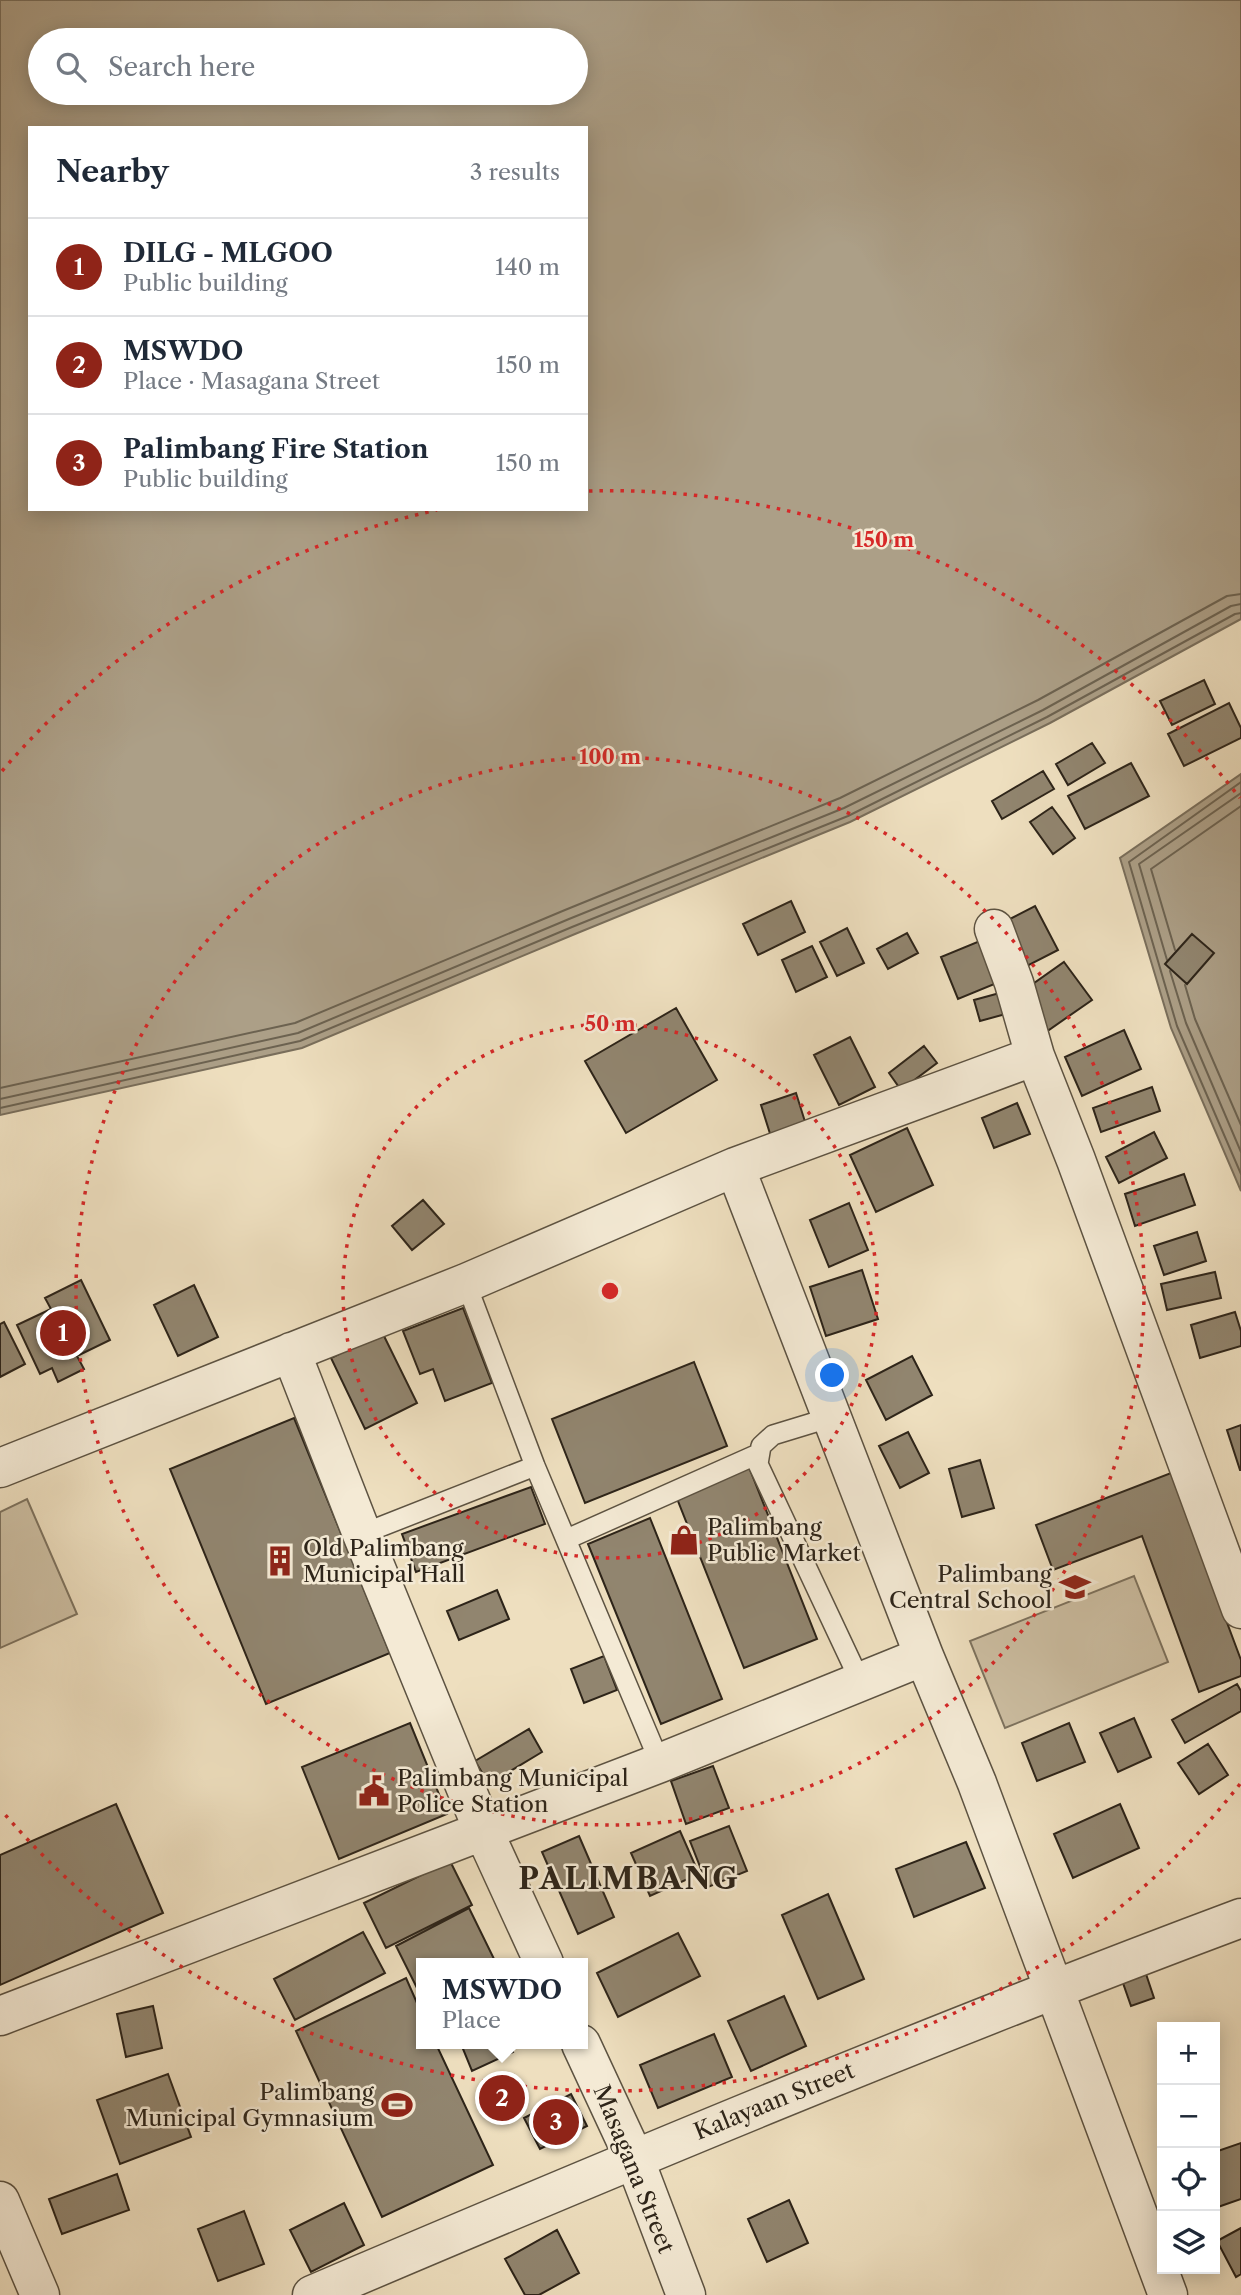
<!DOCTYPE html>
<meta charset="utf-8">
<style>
:root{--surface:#fff;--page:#f2f2f3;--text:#1f2937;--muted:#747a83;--line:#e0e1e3;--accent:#8f2418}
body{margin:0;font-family:"Libre Caslon Text",serif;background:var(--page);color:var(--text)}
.controls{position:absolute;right:21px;bottom:21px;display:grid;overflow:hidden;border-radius:0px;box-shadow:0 4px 18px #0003}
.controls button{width:63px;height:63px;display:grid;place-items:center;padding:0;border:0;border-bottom:2px solid var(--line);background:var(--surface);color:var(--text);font:35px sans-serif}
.you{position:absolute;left:833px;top:1376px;width:24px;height:24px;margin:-18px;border:5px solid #fff;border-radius:50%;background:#1a73e8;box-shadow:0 0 0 10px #1a73e833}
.badge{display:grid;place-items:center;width:46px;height:46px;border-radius:50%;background:var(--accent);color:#fff;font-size:23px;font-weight:700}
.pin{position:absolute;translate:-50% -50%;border:4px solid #fff;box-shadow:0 2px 7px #0006}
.popup{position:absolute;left:416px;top:1958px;width:172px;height:91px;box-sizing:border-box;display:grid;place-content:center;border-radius:0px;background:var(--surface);filter:drop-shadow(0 2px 5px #0005);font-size:23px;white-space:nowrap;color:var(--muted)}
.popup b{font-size:26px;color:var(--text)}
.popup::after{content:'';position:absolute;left:50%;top:100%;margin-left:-14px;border:14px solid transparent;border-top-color:var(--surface)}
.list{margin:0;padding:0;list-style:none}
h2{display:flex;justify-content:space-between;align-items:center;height:91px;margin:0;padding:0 28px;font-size:30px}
h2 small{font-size:23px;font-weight:400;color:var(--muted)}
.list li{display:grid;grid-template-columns:46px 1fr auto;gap:21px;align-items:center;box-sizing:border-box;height:98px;padding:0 28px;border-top:2px solid var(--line)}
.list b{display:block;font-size:26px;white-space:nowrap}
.list p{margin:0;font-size:23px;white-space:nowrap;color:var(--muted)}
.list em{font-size:23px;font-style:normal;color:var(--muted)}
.icon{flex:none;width:38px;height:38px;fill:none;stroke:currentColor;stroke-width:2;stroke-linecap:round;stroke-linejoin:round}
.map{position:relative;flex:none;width:1241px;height:2295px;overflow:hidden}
.search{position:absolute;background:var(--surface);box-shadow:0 4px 18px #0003;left:28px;top:28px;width:560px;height:77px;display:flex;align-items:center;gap:18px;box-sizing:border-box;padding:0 24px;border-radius:38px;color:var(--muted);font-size:26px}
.panel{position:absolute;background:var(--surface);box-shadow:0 4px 18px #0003;left:28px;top:126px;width:560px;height:385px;border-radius:0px}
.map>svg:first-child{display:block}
.green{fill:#cdbfa3;stroke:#7d725e;stroke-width:2}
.water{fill:#ac9f87;stroke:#796e5b;stroke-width:2;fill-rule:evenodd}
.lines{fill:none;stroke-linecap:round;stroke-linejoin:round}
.shore{stroke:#6c6250;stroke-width:2}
.building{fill:#91856f;stroke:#2d2419;stroke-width:2}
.service-casing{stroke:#5d5342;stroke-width:22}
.minor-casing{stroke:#5d5342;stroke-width:41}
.tertiary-casing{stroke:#5d5342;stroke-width:41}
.service{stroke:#f4ead5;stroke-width:19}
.minor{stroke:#f4ead5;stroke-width:38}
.tertiary{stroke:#f4ead5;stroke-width:38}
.ring{fill:none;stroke:#d62828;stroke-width:3.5;stroke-dasharray:3.5 7}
.labels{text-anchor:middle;stroke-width:5;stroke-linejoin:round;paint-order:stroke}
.poi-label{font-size:23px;fill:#2d2419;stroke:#f4ead5;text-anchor:start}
.street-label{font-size:23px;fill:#2d2419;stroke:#f4ead5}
.district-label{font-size:30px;font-weight:bold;letter-spacing:2px;fill:#2d2419;stroke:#f4ead5}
.centre{fill:#d62828;stroke:#f4ead5;stroke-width:3.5}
.ring-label{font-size:21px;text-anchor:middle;font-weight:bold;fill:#d62828;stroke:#f4ead5;stroke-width:5;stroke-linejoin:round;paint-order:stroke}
</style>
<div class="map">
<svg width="1241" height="2295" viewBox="0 0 1241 2295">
<rect width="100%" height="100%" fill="#eedfbf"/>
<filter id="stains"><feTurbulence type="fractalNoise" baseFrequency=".00286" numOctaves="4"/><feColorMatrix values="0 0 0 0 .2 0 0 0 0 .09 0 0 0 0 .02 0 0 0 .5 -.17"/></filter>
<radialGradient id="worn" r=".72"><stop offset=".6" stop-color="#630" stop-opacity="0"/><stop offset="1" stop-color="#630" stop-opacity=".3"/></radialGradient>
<path class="green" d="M27,1499L77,1614L0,1648V1512Z
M1134,1576L1168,1662L1005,1728L970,1641Z"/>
<path class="water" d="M0,0H1241V619L1050,723L850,822L575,934L302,1048L0,1115ZM40,40H576V93H40ZM30,128H586V509H30Z
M1241,774V1191L1171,1028L1120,858Z"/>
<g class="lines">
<path class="shore" d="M1241,782L1129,862L1177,1026L1241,1174
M1175,950L1151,869L1241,806
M1167,960L1139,864L1241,793
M1170,971L1186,1023L1241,1152
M1185,985L1195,1019L1241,1125
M0,1088L295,1023L565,910L840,798L1038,700L1227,596L1241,594
M0,1099L298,1033L569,919L844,808L1043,710L1231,606L1241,604
M0,1108L300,1041L572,927L848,816L1047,717L1235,614L1241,613"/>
</g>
<path class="building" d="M1204,680L1215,704L1172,725L1160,701Z
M1229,703L1241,728V738L1184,766L1168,734Z
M1092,743L1105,763L1068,785L1056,764Z
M1131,763L1149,796L1085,829L1068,796Z
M1043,771L1054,789L1002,819L992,801Z
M1052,807L1075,838L1053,854L1030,822Z
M791,901L805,932L758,955L743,924Z
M1035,906L1058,950L1025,967L1002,923Z
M847,928L864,963L837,976L820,942Z
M907,933L918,953L888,969L877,949Z
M1192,934L1214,953L1187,984L1165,964Z
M992,936L1009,978L958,999L941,957Z
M812,946L827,977L796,992L782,960Z
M1064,962L1092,1000L1046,1032L1020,993Z
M1007,991L1013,1012L980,1021L974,1000Z
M676,1008L717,1080L626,1133L585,1061Z
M1124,1030L1141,1069L1082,1096L1065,1057Z
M850,1037L875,1087L839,1105L814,1055Z
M924,1046L937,1063L901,1090L889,1073Z
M1152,1087L1160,1111L1101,1132L1093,1108Z
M796,1093L807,1128L772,1140L761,1105Z
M1017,1103L1030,1134L994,1148L982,1118Z
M907,1128L933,1185L876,1212L850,1155Z
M1154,1132L1167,1158L1119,1183L1106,1157Z
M1184,1174L1195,1205L1135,1226L1125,1194Z
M423,1200L444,1224L412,1250L392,1226Z
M849,1203L868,1250L829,1267L810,1220Z
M1197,1232L1206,1261L1164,1275L1154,1246Z
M862,1270L878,1319L826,1336L810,1287Z
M1215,1272L1221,1298L1167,1310L1161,1284Z
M81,1280L110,1340L77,1356L84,1369L58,1382L52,1368L40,1374L17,1325L51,1309L45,1298Z
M194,1285L218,1337L178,1356L154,1305Z
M463,1308L492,1383L445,1401L433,1369L420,1374L403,1331Z
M1235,1312L1241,1331V1346L1200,1358L1191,1325Z
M4,1322L25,1364L0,1377V1324Z
M382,1332L417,1403L365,1429L331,1358Z
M912,1356L932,1395L886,1420L866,1380Z
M694,1362L727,1446L585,1503L552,1419Z
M294,1418L390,1653L266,1704L170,1469Z
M1241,1425V1470H1240L1227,1430Z
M908,1432L929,1473L900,1488L879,1446Z
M980,1460L994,1508L962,1517L949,1469Z
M749,1467L817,1639L744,1668L676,1496Z
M1171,1473L1241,1660V1676L1199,1692L1142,1536L1053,1570L1036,1525Z
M531,1487L545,1524L416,1572L402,1534Z
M650,1518L722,1699L661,1724L588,1544Z
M497,1590L509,1619L459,1640L447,1611Z
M604,1656L617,1690L584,1703L571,1669Z
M1237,1684L1241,1691V1711L1185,1743L1172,1720Z
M1134,1718L1151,1757L1118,1772L1100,1733Z
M410,1723L447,1814L339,1859L302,1767Z
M1069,1723L1085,1762L1037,1781L1022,1743Z
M529,1729L542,1752L489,1784L475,1761Z
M1208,1744L1228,1775L1199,1794L1178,1763Z
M713,1766L729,1808L686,1824L671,1781Z
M116,1804L163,1913L0,1985V1855Z
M1120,1804L1139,1848L1073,1878L1054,1834Z
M729,1826L747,1871L708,1887L690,1841Z
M680,1831L699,1874L650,1896L631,1853Z
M579,1836L614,1917L578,1934L542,1852Z
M966,1842L985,1888L914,1917L896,1869Z
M450,1861L472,1905L386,1948L364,1903Z
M828,1894L864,1979L818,1999L782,1915Z
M469,1908L496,1963H421V1996L396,1946Z
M363,1932L385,1973L295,2020L274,1979Z
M678,1933L700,1976L618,2017L597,1973Z
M1146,1974L1154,1998L1131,2006L1123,1983Z
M406,1978L421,2012V2044H436L493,2165L382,2217L296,2031Z
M784,1996L806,2046L751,2071L728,2021Z
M153,2006L162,2048L126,2057L117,2014Z
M714,2034L732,2077L658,2108L640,2065Z
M461,2044H510L513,2052L472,2071Z
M168,2074L191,2137L120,2164L97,2100Z
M514,2075L527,2103L491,2120L478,2092Z
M571,2094L587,2126L540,2149L524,2118Z
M1241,2143V2199L1215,2208V2152Z
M117,2174L129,2210L62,2234L49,2199Z
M789,2200L808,2243L767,2262L748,2219Z
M344,2203L364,2245L311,2272L290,2230Z
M244,2211L264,2264L218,2281L198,2229Z
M1241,2228V2274L1236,2277L1217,2241Z
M557,2230L579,2273L539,2295H525L505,2259Z"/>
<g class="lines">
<g class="service-casing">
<path id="service" d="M466,1283L535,1466L660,1763
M832,1417L773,1435L761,1446L758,1464L861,1683
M362,1534L535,1466
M567,1539L758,1454"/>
</g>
<g class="minor-casing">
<path id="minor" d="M994,929L1014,983L1035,1056L1076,1160L1241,1609
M735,1167L924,1656L977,1783L1168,2295
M291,1352L362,1534L483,1830L544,1963
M0,1468L466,1283L735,1167L1035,1056
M0,2016L660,1763L924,1656
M581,2044L634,2158L686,2295
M312,2295C620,2164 928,2035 1241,1918"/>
</g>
<g class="tertiary-casing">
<path id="tertiary" d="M0,2201L40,2295"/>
</g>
<use href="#service" class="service"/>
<use href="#minor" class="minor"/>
<use href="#tertiary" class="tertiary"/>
</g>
<g class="ring">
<circle cx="610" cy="1291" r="267"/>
<circle cx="610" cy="1291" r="534"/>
<path d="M1240 1784A800 800 0 0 1 2 1811M2 771A800 800 0 0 1 437 510M589 491A800 800 0 0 1 1240 798"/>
</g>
<defs>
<g id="shop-bare" transform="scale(2.415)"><path d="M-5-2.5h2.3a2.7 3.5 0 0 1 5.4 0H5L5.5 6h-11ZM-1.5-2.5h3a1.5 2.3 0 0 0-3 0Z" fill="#8f2418" stroke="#f4ead5" stroke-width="2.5" paint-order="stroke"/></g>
<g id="building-bare" transform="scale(2.415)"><path d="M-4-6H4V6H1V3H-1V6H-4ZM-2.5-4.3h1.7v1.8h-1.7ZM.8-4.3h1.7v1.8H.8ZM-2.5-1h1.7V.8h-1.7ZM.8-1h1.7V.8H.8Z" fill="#8f2418" stroke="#f4ead5" stroke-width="2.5" paint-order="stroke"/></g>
<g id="school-bare" transform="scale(2.415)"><path d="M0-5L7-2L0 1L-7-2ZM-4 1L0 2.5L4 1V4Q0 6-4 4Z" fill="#8f2418" stroke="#f4ead5" stroke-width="2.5" paint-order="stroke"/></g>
<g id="civic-bare" transform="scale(2.415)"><path d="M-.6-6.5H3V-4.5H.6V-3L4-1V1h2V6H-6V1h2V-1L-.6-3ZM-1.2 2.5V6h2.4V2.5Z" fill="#8f2418" stroke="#f4ead5" stroke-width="2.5" paint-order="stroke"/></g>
<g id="stadium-bare" transform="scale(2.415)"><path d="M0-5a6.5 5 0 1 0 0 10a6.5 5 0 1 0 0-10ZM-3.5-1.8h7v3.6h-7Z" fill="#8f2418" stroke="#f4ead5" stroke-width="2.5" paint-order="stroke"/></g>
</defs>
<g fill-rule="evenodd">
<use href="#shop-bare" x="684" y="1540"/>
<use href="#building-bare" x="280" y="1561"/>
<use href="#school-bare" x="1075" y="1587"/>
<use href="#civic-bare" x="374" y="1791"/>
<use href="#stadium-bare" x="397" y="2105"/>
</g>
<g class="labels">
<g class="poi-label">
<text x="707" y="1535">Palimbang<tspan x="707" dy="26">Public Market</tspan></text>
<text x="303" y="1556">Old Palimbang<tspan x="303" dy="26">Municipal Hall</tspan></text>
<text x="1052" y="1582" text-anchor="end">Palimbang<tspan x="1052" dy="26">Central School</tspan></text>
<text x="397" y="1786">Palimbang Municipal<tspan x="397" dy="26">Police Station</tspan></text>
<text x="374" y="2100" text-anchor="end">Palimbang<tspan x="374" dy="26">Municipal Gymnasium</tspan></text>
</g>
<g class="street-label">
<text transform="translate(774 2101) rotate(-22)" y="8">Kalayaan Street</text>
<text transform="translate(634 2169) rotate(68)" y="8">Masagana Street</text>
</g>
<g class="district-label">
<text x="629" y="1889">PALIMBANG</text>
</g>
</g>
<circle cx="610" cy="1291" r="10" class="centre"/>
<g class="ring-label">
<text x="884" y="547">150 m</text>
<text x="610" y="764">100 m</text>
<text x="610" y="1031">50 m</text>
</g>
<rect width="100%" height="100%" filter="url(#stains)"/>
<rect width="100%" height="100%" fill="url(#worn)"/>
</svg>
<div class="controls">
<button>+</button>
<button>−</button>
<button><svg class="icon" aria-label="locate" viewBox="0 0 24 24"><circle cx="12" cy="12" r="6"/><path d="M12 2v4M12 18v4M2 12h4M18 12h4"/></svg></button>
<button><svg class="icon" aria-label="layers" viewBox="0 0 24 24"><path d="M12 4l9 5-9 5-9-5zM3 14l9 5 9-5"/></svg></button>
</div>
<div class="you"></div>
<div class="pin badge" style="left:63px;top:1333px">1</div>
<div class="pin badge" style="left:502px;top:2098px">2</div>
<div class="popup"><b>MSWDO</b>Place</div>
<div class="pin badge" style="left:556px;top:2122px">3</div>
<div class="search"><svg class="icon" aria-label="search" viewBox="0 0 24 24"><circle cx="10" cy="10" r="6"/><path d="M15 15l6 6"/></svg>Search here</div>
<section class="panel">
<h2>Nearby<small>3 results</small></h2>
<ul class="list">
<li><span class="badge">1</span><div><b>DILG - MLGOO</b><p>Public building</p></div><em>140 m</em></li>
<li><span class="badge">2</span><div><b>MSWDO</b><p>Place · Masagana Street</p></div><em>150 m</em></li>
<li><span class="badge">3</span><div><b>Palimbang Fire Station</b><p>Public building</p></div><em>150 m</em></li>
</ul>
</section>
</div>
